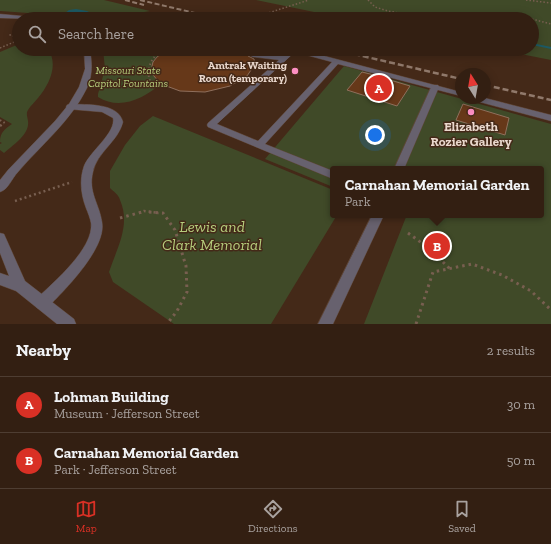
<!DOCTYPE html>
<meta charset="utf-8">
<style>
:root{--surface:#331f12;--page:#3b271b;--text:#f1f3f6;--muted:#a9a29f;--line:#4e3d32;--accent:#d93025}
body{margin:0;font-family:"Zilla Slab",serif;background:var(--page);color:var(--text)}
.compass{position:absolute;left:455px;top:68px;width:36px;height:36px;border-radius:50%;background:var(--surface);box-shadow:0 2px 10px #0003;rotate:349deg}
.you{position:absolute;left:375px;top:135px;width:14px;height:14px;margin:-10px;border:3px solid #fff;border-radius:50%;background:#1a73e8;box-shadow:0 0 0 6px #1a73e833}
.badge{display:grid;place-items:center;width:26px;height:26px;border-radius:50%;background:var(--accent);color:#fff;font-size:13px;font-weight:700}
.pin{position:absolute;translate:-50% -50%;border:2px solid #fff;box-shadow:0 1px 4px #0006}
.popup{position:absolute;left:330px;top:166px;width:214px;height:52px;box-sizing:border-box;display:grid;place-content:center;border-radius:4px;background:var(--surface);filter:drop-shadow(0 1px 3px #0005);font-size:13px;white-space:nowrap;color:var(--muted)}
.popup b{font-size:15px;color:var(--text)}
.popup::after{content:'';position:absolute;left:50%;top:100%;margin-left:-8px;border:8px solid transparent;border-top-color:var(--surface)}
.list{margin:0;padding:0;list-style:none}
h2{display:flex;justify-content:space-between;align-items:center;height:52px;margin:0;padding:0 16px;font-size:17px}
h2 small{font-size:13px;font-weight:400;color:var(--muted)}
.list li{display:grid;grid-template-columns:26px 1fr auto;gap:12px;align-items:center;box-sizing:border-box;height:56px;padding:0 16px;border-top:1px solid var(--line)}
.list b{display:block;font-size:15px;white-space:nowrap}
.list p{margin:0;font-size:13px;white-space:nowrap;color:var(--muted)}
.list em{font-size:13px;font-style:normal;color:var(--muted)}
.icon{flex:none;width:22px;height:22px;fill:none;stroke:currentColor;stroke-width:2;stroke-linecap:round;stroke-linejoin:round}
.map{position:relative;flex:none;width:551px;height:324px;overflow:hidden}
.search{position:absolute;background:var(--surface);box-shadow:0 2px 10px #0003;left:12px;right:12px;top:12px;height:44px;display:flex;align-items:center;gap:10px;box-sizing:border-box;padding:0 14px;border-radius:22px;color:var(--muted);font-size:15px}
.sheet{height:164px;background:var(--surface)}
nav{display:flex;justify-content:space-around;align-items:center;box-sizing:border-box;height:56px;border-top:1px solid var(--line);background:var(--surface);font-size:11px;color:var(--muted)}
nav a{display:grid;justify-items:center;gap:2px}
nav .on{color:var(--accent)}
.map>svg:first-child{display:block}
.green{fill:#404a28}
.water{fill:#1d5a64}
.lines{fill:none;stroke-linecap:round;stroke-linejoin:round}
.stream{fill:#1d5a64;fill-rule:evenodd}
.building{fill:#663819;stroke:#8f6f5c}
.service-casing{stroke:#5f4535;stroke-width:1}
.minor-casing{stroke:#5f4535;stroke-width:1}
.tertiary-casing{stroke:#5f4535;stroke-width:1}
.path-far3{stroke:#785f50;stroke-width:1.5;stroke-dasharray:1.5 2;stroke-linecap:butt}
.path-far2{stroke:#785f50;stroke-width:2;stroke-dasharray:1.5 2.5;stroke-linecap:butt}
.path-far1{stroke:#785f50;stroke-width:2.5;stroke-dasharray:2 3;stroke-linecap:butt}
.path{stroke:#785f50;stroke-width:3;stroke-dasharray:2.5 4;stroke-linecap:butt}
.service{fill:#67616e;fill-rule:evenodd}
.minor{fill:#67616e;fill-rule:evenodd}
.tertiary{fill:#67616e;fill-rule:evenodd}
.rail-far1{stroke:#90796b;stroke-width:2;stroke-dasharray:5 2.5;stroke-linecap:butt}
.rail{stroke:#90796b;stroke-width:2.5;stroke-dasharray:6 3;stroke-linecap:butt}
.poi-dot{fill:#fc8fc2;stroke:#442918;stroke-width:1.5}
.labels{text-anchor:middle;stroke-width:3;stroke-linejoin:round;paint-order:stroke}
.far-poi-label{font-size:11px;font-weight:bold;fill:#ead8cd;stroke:#442918;text-anchor:end}
.far-park-label{font-size:11px;font-style:italic;fill:#b5cd7c;stroke:#442918}
.poi-label{font-size:13px;font-weight:bold;fill:#ead8cd;stroke:#442918}
.near-park-label{font-size:16px;font-style:italic;fill:#b5cd7c;stroke:#442918}
</style>
<div class="map">
<svg width="551" height="324" viewBox="0 0 551 324">
<rect width="100%" height="100%" fill="#442918"/>
<path class="green" d="M0,0H104L150,11L133,14L130,16L131,19H58L43,14L0,11Z
M256,0H551V60L495,49H532V19H348Z
M19,44V49H48C59,65 49,85 38,98C35,102 31,105 28,110C25,115 29,119 28,125C27,136 12,146 4,153L0,150V144L2,143L0,142C0,132 5,129 12,124L0,117V52Z
M103,49H168C153,58 145,70 161,84C144,98 120,111 98,97V94L105,69Z
M344,66L551,124V324H364L406,217L401,215H541V169H333V187L265,159Z
M153,116L333,190V215H337L271,324H174L113,282L109,272C117,248 131,225 120,200C119,195 113,191 110,188V171L125,145L140,126Z"/>
<path class="water" d="M76,9L87,11L95,15C89,23 72,19 65,13L69,10Z"/>
<g class="lines">
<path class="stream" d="M532,43L551,47V49L532,45Z"/>
</g>
<path class="building" d="M168,49H248L251,53L248,56L254,59L255,64L247,76L230,86L205,92L180,91L161,84L153,75L152,66L153,62L157,57Z
M362,72L370,74L410,86L397,106L347,90Z
M463,104L509,118L505,135L456,120Z"/>
<g class="lines">
<g class="service-casing">
<path id="service" d="M291,49H298L461,92V96L338,64L265,144L333,171V179L208,127L207,125L208,123L279,60L253,57L249,55L251,54L283,56ZM295,52L332,62L258,141L217,124Z
M471,98H485L551,115V121L472,100Z
M70,104C86,105 118,102 123,122C118,142 97,152 93,172C88,192 99,203 102,222C107,248 64,291 47,308L42,310L37,308L35,303L37,298C54,282 94,248 91,223C90,218 88,213 86,208C81,195 79,180 84,166C90,151 116,133 113,118L102,112L67,109L66,107L67,105Z"/>
</g>
<g class="minor-casing">
<path id="minor" d="M432,85H438L439,87L404,169H394Z
M372,215H384L333,324H318Z"/>
</g>
<g class="tertiary-casing">
<path id="tertiary" d="M0,14L33,17L36,19L0,18Z
M84,49H90C92,63 93,75 87,88C71,121 41,145 18,172C12,178 8,190 0,192V180L8,170L55,121L69,104L79,87L85,69Z
M0,233L4,234L25,281L74,319L76,324H57L16,291L0,285V273L9,276L0,253Z"/>
</g>
<path class="path-far3" d="M368,0L375,7L388,11L405,14H499L531,19
M526,0L551,3
M249,19L309,0
M532,19L551,24
M14,33L10,35L19,38
M0,48L19,40
M68,49L70,55
M157,55L163,49"/>
<path class="path-far2" d="M70,54L71,57
M153,88C146,74 147,65 157,54
M0,120L5,123L3,124"/>
<path class="path-far1" d="M0,126L4,123
M15,201L72,182
M139,213L144,211L159,213"/>
<path class="path" d="M149,212L163,213L175,230L186,266L187,292L177,311L167,324
M120,218L142,212
M408,233L430,249L450,269
M416,324L433,272L472,264L502,275L531,291L551,310"/>
<use href="#service" class="service"/>
<use href="#minor" class="minor"/>
<use href="#tertiary" class="tertiary"/>
<path class="rail-far1" d="M125,0L144,5
M140,0L220,19
M332,49L358,55"/>
<path class="rail" d="M354,54L461,79
M485,85L551,100"/>
</g>
<g class="poi-dot">
<circle cx="295" cy="71" r="4"/>
<circle cx="471" cy="112" r="4"/>
</g>
<g class="labels">
<g class="far-poi-label">
<text x="287" y="69">Amtrak Waiting<tspan x="287" dy="13">Room (temporary)</tspan></text>
</g>
<g class="far-park-label">
<text x="128" y="74">Missouri State<tspan x="128" dy="13">Capitol Fountains</tspan></text>
</g>
<g class="poi-label">
<text x="471" y="131">Elizabeth<tspan x="471" dy="15">Rozier Gallery</tspan></text>
</g>
<g class="near-park-label">
<text x="212" y="232">Lewis and<tspan x="212" dy="18">Clark Memorial</tspan></text>
</g>
</g>
</svg>
<svg class="compass" viewBox="-18 -18 36 36"><path d="M0-13l5 13h-10z" fill="#e53935"/><path d="M0 13l5-13h-10z" fill="#a9a29f"/></svg>
<div class="you"></div>
<div class="pin badge" style="left:379px;top:88px">A</div>
<div class="pin badge" style="left:437px;top:246px">B</div>
<div class="popup"><b>Carnahan Memorial Garden</b>Park</div>
<div class="search"><svg class="icon" aria-label="search" viewBox="0 0 24 24"><circle cx="10" cy="10" r="6"/><path d="M15 15l6 6"/></svg>Search here</div>
</div>
<section class="sheet">
<h2>Nearby<small>2 results</small></h2>
<ul class="list">
<li><span class="badge">A</span><div><b>Lohman Building</b><p>Museum · Jefferson Street</p></div><em>30 m</em></li>
<li><span class="badge">B</span><div><b>Carnahan Memorial Garden</b><p>Park · Jefferson Street</p></div><em>50 m</em></li>
</ul>
</section>
<nav>
<a class="on"><svg class="icon" aria-label="map" viewBox="0 0 24 24"><path d="M3 6l6-2 6 2 6-2v14l-6 2-6-2-6 2zM9 4v14M15 6v14"/></svg>Map</a>
<a><svg class="icon" aria-label="directions" viewBox="0 0 24 24"><path d="M12 3l9 9-9 9-9-9zM9 14v-3h6M13 9l2 2-2 2"/></svg>Directions</a>
<a><svg class="icon" aria-label="saved" viewBox="0 0 24 24"><path d="M7 4h10v16l-5-4-5 4z"/></svg>Saved</a>
</nav>
